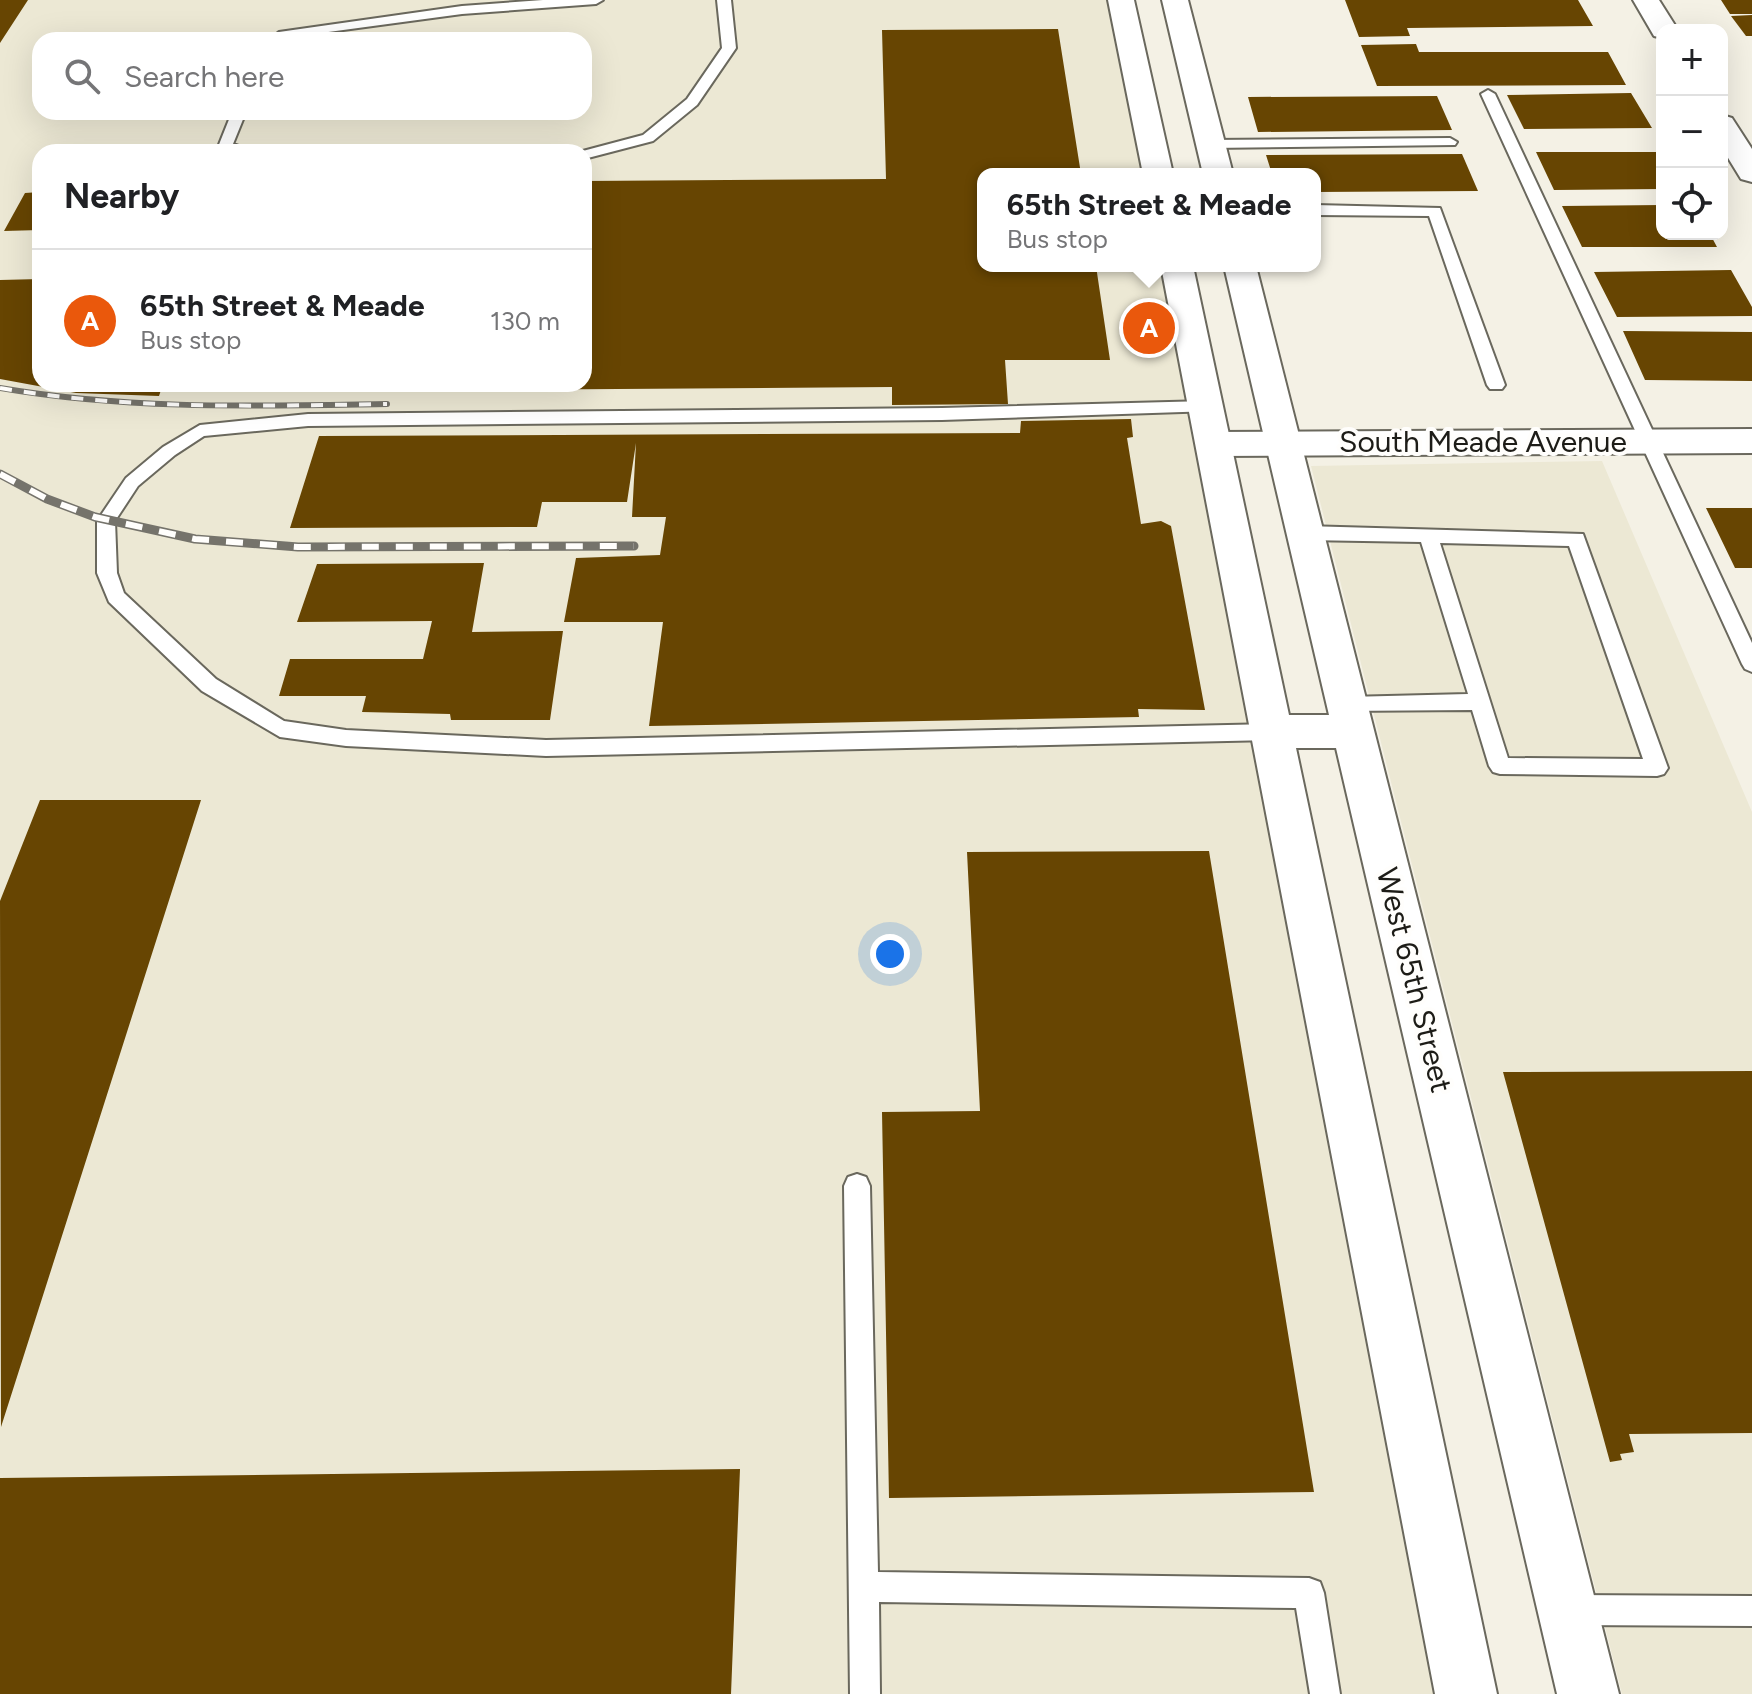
<!DOCTYPE html>
<meta charset="utf-8">
<style>
:root{--surface:#fff;--page:#f2f2f2;--text:#202124;--muted:#757577;--line:#e0e0e0;--accent:#ea580c}
body{margin:0;font-family:Figtree,sans-serif;background:var(--page);color:var(--text)}
.controls{position:absolute;right:24px;top:24px;display:grid;overflow:hidden;border-radius:16px;box-shadow:0 8px 32px #0002}
.controls button{width:72px;height:72px;display:grid;place-items:center;padding:0;border:0;border-bottom:2px solid var(--line);background:var(--surface);color:var(--text);font:40px sans-serif}
.you{position:absolute;left:890px;top:954px;width:28px;height:28px;margin:-20px;border:6px solid #fff;border-radius:50%;background:#1a73e8;box-shadow:0 0 0 12px #1a73e833}
.badge{display:grid;place-items:center;width:52px;height:52px;border-radius:50%;background:var(--accent);color:#fff;font-size:26px;font-weight:700}
.pin{position:absolute;translate:-50% -50%;border:4px solid #fff;box-shadow:0 2px 8px #0006}
.popup{position:absolute;left:977px;top:168px;width:344px;height:104px;box-sizing:border-box;display:grid;place-content:center;border-radius:16px;background:var(--surface);filter:drop-shadow(0 2px 6px #0005);font-size:26px;white-space:nowrap;color:var(--muted)}
.popup b{font-size:30px;color:var(--text)}
.popup::after{content:'';position:absolute;left:50%;top:100%;margin-left:-16px;border:16px solid transparent;border-top-color:var(--surface)}
.list{margin:0;padding:0;list-style:none}
h2{display:flex;justify-content:space-between;align-items:center;height:104px;margin:0;padding:0 32px;font-size:34px}
h2 small{font-size:26px;font-weight:400;color:var(--muted)}
.list li{display:grid;grid-template-columns:52px 1fr auto;gap:24px;align-items:center;box-sizing:border-box;height:144px;padding:0 32px;border-top:2px solid var(--line)}
.list b{display:block;font-size:30px;white-space:nowrap}
.list p{margin:0;font-size:26px;white-space:nowrap;color:var(--muted)}
.list em{font-size:26px;font-style:normal;color:var(--muted)}
.icon{flex:none;width:44px;height:44px;fill:none;stroke:currentColor;stroke-width:2;stroke-linecap:round;stroke-linejoin:round}
.map{position:relative;flex:none;width:1752px;height:1694px;overflow:hidden}
.search{position:absolute;background:var(--surface);box-shadow:0 8px 32px #0002;left:32px;top:32px;width:560px;height:88px;display:flex;align-items:center;gap:20px;box-sizing:border-box;padding:0 28px;border-radius:24px;color:var(--muted);font-size:30px}
.panel{position:absolute;background:var(--surface);box-shadow:0 8px 32px #0002;left:32px;top:144px;width:560px;height:248px;border-radius:24px}
.map>svg:first-child{display:block}
.built{fill:#ece8d4;fill-rule:evenodd}
.building{fill:#674502}
.lines{fill:none;stroke-linecap:round;stroke-linejoin:round}
.lane-casing{stroke:#6a685d;stroke-width:4}
.street-casing{stroke:#6a685d;stroke-width:4}
.secondary-casing{stroke:#6a685d;stroke-width:4}
.lane{fill:#fff;fill-rule:evenodd}
.street{fill:#fff;fill-rule:evenodd}
.secondary{fill:#fff;fill-rule:evenodd}
.rail-far1-casing{stroke:#75736b;stroke-width:6}
.rail-casing{stroke:#75736b;stroke-width:9}
.rail-far1{stroke:#fffefc;stroke-width:4;stroke-dasharray:12;stroke-linecap:butt}
.rail{stroke:#fffefc;stroke-width:6;stroke-dasharray:17;stroke-linecap:butt}
.labels{text-anchor:middle;stroke-width:8;stroke-linejoin:round;paint-order:stroke}
.street-label{font-size:30px;fill:#1d1c17;stroke:#fffefc}
</style>
<div class="map">
<svg width="1752" height="1694" viewBox="0 0 1752 1694">
<rect width="100%" height="100%" fill="#f4f1e5"/>
<path class="built" d="M0,0H1108L1144,174H983V266H1163L1457,1694H0ZM40,40H584V112H40ZM40,152H584V384H40Z
M1602,461L1752,812V1694H1622L1311,466Z"/>
<path class="building" d="M0,0H28L0,43Z
M1345,0H1578L1593,26L1407,28L1410,36L1359,37Z
M1721,0H1752V14H1730Z
M1752,15V36H1746L1731,16Z
M1058,29L1081,174H983V266H1096L1110,360H1005L1008,404L892,405V387L209,392L212,384H584V181L886,179L882,30Z
M1416,44L1419,52H1608L1626,85L1377,86L1361,45Z
M1631,93L1652,128L1524,129L1507,95Z
M1437,96L1452,130L1258,132L1248,97Z
M1536,152H1662V189L1554,190Z
M1462,154L1478,191L1315,192V174H1272L1266,155Z
M40,192V230L4,231L25,193Z
M1662,205V234H1710L1717,247H1582L1562,206Z
M1731,270L1752,307V316L1617,317L1594,272Z
M40,279V384H163L159,396L76,393L0,379V280Z
M1623,331L1752,332V381L1645,380Z
M1131,419L1133,437L1127,438L1141,524L1161,521L1171,526L1205,710L1138,709L1139,717L649,726L663,622H564L576,558L660,555L666,517H632L636,443L627,502H542L537,527L290,528L319,436L1020,433L1021,421Z
M1706,508H1752V568H1735Z
M484,563L472,632L563,631L550,720H451L450,714L362,712L366,696H279L290,659H423L432,621L297,622L317,564Z
M40,800H201L1,1427L0,901Z
M1209,851L1314,1492L889,1498L882,1112L980,1111L967,852Z
M1752,1071V1433L1629,1434L1634,1452L1620,1454L1622,1460L1610,1462L1503,1072Z
M740,1469L731,1694H0V1478Z"/>
<g class="lines">
<g class="lane-casing">
<path id="lane" d="M543,0H603L596,4L462,14L269,40L279,32L462,6Z
M717,0H731L736,48L697,105L653,141L584,159V152H579L643,135L687,99L722,48Z
M1488,90L1495,94L1752,643V672L1745,669L1742,664L1481,94Z
M232,112H246L233,144L255,152H228L218,147Z
M1450,138L1457,142L1455,145L1210,148L1203,144L1210,140Z
M1315,205L1440,208L1505,385L1502,389H1490L1487,385L1429,216L1315,215Z
M1207,401L1216,407L1213,411L942,420L308,426L204,436L175,455L138,486L115,521L117,573L124,593L216,679L284,721L346,730L546,740L1273,724L1280,726L1283,732L1280,738L1273,740L546,756L346,746L280,737L202,691L109,602L97,573V521L126,478L163,447L200,425L308,414L942,408Z
M1305,526L1583,534L1668,768L1664,774L1657,776L1500,774L1493,772L1489,766L1472,710L1340,711L1337,705L1340,699L1347,697L1468,694L1421,542L1305,540L1296,533ZM1440,543L1569,546L1643,759L1508,758Z
M857,1174L866,1177L870,1186L878,1572L1309,1578L1320,1582L1324,1593L1340,1694H1310L1296,1608L879,1602L880,1694H850L844,1186L848,1177Z
M1569,1595L1752,1596V1626L1569,1625L1558,1621L1554,1610L1558,1599Z"/>
</g>
<g class="street-casing">
<path id="street" d="M1633,0H1659L1678,30H1662V38L1654,36Z
M1722,115L1732,118L1752,149V182L1741,179L1722,148Z
M1752,429V453L1214,456L1201,452L1196,444L1201,436L1214,432Z"/>
</g>
<g class="secondary-casing">
<path id="secondary" d="M1108,0H1134L1173,174H1143Z
M1162,0H1188L1233,174H1203Z
M1161,266H1193L1289,715H1329L1224,266H1256L1619,1694H1557L1336,748H1296L1497,1694H1435Z"/>
</g>
<use href="#lane" class="lane"/>
<use href="#street" class="street"/>
<use href="#secondary" class="secondary"/>
<g class="rail-far1-casing">
<path id="rail-far1" d="M0,388C129,410 257,406 387,404"/>
</g>
<g class="rail-casing">
<path id="rail" d="M0,474L47,499L95,517L195,539L298,547L634,546"/>
</g>
<use href="#rail-far1" class="rail-far1"/>
<use href="#rail" class="rail"/>
</g>
<g class="labels">
<g class="street-label">
<text x="1483" y="452">South Meade Avenue</text>
<text transform="translate(1414 980) rotate(76)" y="10">West 65th Street</text>
</g>
</g>
</svg>
<div class="controls">
<button>+</button>
<button>−</button>
<button><svg class="icon" aria-label="locate" viewBox="0 0 24 24"><circle cx="12" cy="12" r="6"/><path d="M12 2v4M12 18v4M2 12h4M18 12h4"/></svg></button>
</div>
<div class="you"></div>
<div class="pin badge" style="left:1149px;top:328px">A</div>
<div class="popup"><b>65th Street &amp; Meade</b>Bus stop</div>
<div class="search"><svg class="icon" aria-label="search" viewBox="0 0 24 24"><circle cx="10" cy="10" r="6"/><path d="M15 15l6 6"/></svg>Search here</div>
<section class="panel">
<h2>Nearby<small></small></h2>
<ul class="list">
<li><span class="badge">A</span><div><b>65th Street &amp; Meade</b><p>Bus stop</p></div><em>130 m</em></li>
</ul>
</section>
</div>
